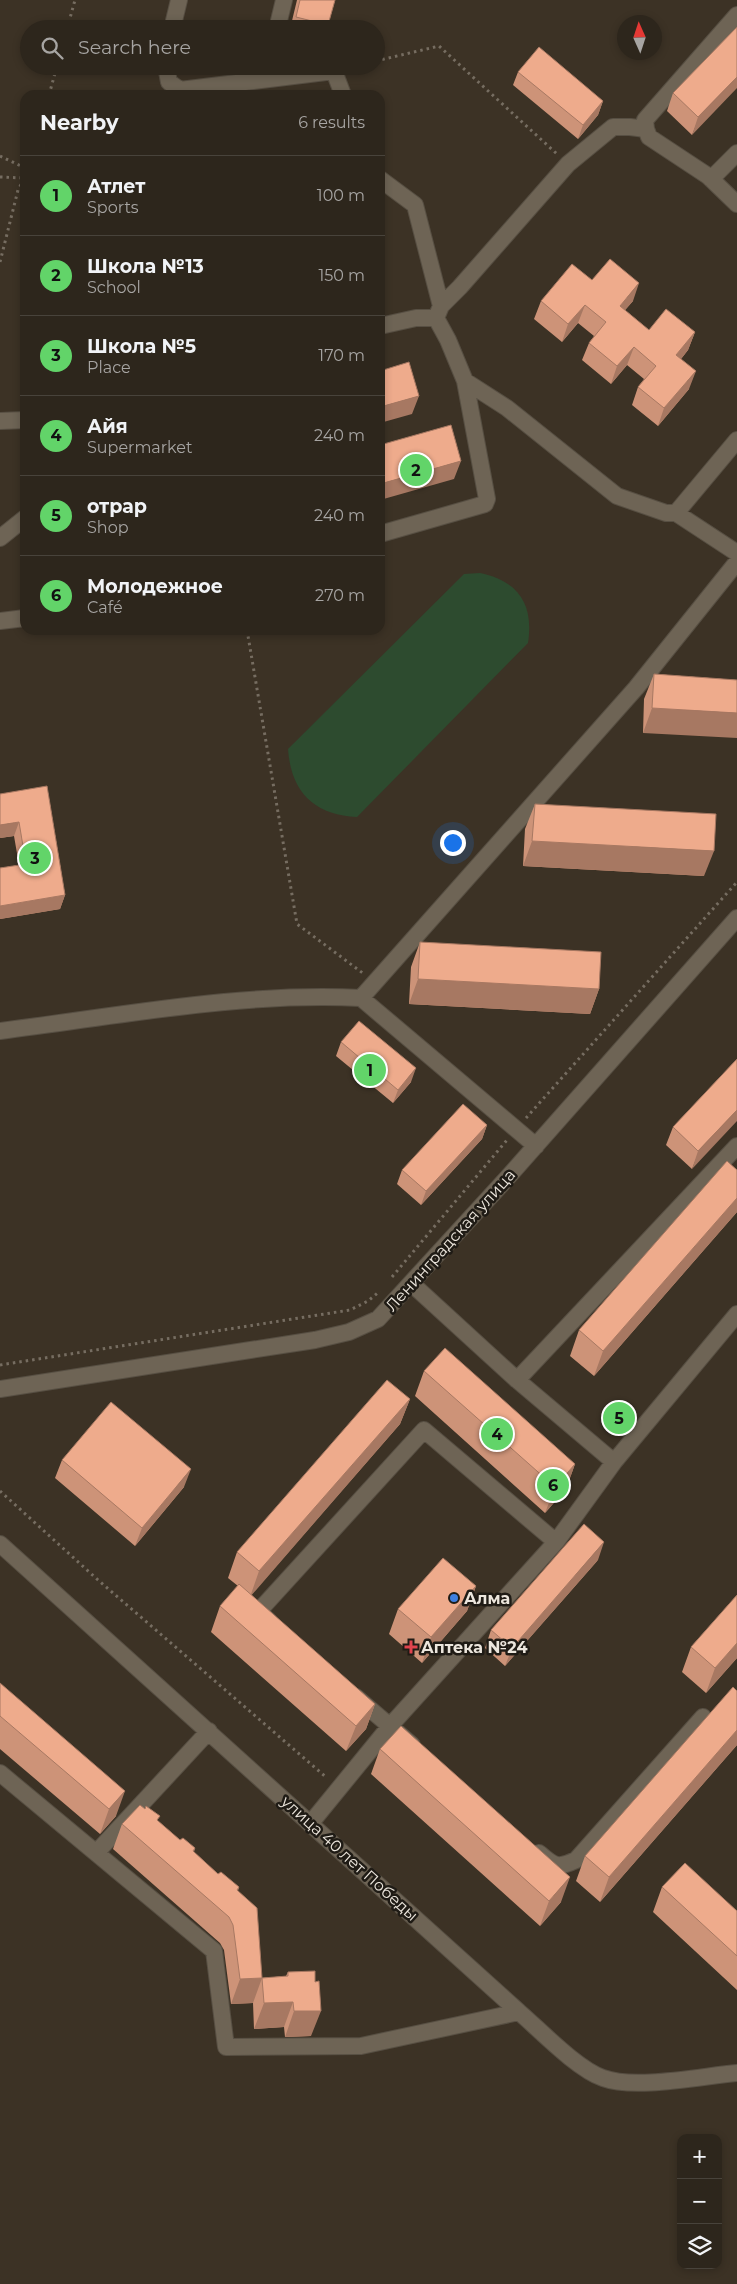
<!DOCTYPE html>
<meta charset="utf-8">
<style>
:root{--surface:#2d261c;--page:#352e25;--text:#f1f3f6;--muted:#a7a5a3;--line:#48433b;--accent:#62d469}
body{margin:0;font-family:Montserrat,sans-serif;background:var(--page);color:var(--text)}
.controls{position:absolute;right:15px;bottom:15px;display:grid;overflow:hidden;border-radius:10px;box-shadow:0 2px 8px #0003}
.controls button{width:45px;height:45px;display:grid;place-items:center;padding:0;border:0;border-bottom:1px solid var(--line);background:var(--surface);color:var(--text);font:25px sans-serif}
.compass{position:absolute;left:617px;top:15px;width:45px;height:45px;border-radius:50%;background:var(--surface);box-shadow:0 2px 8px #0003;rotate:357deg}
.you{position:absolute;left:452px;top:842px;width:18px;height:18px;margin:-12px;border:4px solid #fff;border-radius:50%;background:#1a73e8;box-shadow:0 0 0 8px #1a73e833}
.badge{display:grid;place-items:center;width:32px;height:32px;border-radius:50%;background:var(--accent);color:#111;font-size:16px;font-weight:700}
.pin{position:absolute;translate:-50% -50%;border:2px solid #fff;box-shadow:0 1px 5px #0006}
.list{margin:0;padding:0;list-style:none}
h2{display:flex;justify-content:space-between;align-items:center;height:65px;margin:0;padding:0 20px;font-size:21px}
h2 small{font-size:16px;font-weight:400;color:var(--muted)}
.list li{display:grid;grid-template-columns:32px 1fr auto;gap:15px;align-items:center;box-sizing:border-box;height:80px;padding:0 20px;border-top:1px solid var(--line)}
.list b{display:block;font-size:19px;white-space:nowrap}
.list p{margin:0;font-size:16px;white-space:nowrap;color:var(--muted)}
.list em{font-size:16px;font-style:normal;color:var(--muted)}
.icon{flex:none;width:28px;height:28px;fill:none;stroke:currentColor;stroke-width:2;stroke-linecap:round;stroke-linejoin:round}
.map{position:relative;flex:none;width:737px;height:2284px;overflow:hidden}
.search{position:absolute;background:var(--surface);box-shadow:0 2px 8px #0003;left:20px;top:20px;width:365px;height:55px;display:flex;align-items:center;gap:12px;box-sizing:border-box;padding:0 18px;border-radius:28px;color:var(--muted);font-size:19px}
.panel{position:absolute;background:var(--surface);box-shadow:0 2px 8px #0003;left:20px;top:90px;width:365px;height:545px;border-radius:15px}
.map>svg:first-child{display:block}
.pitch{fill:#2d4b2f}
.lines{fill:none;stroke-linecap:round;stroke-linejoin:round}
.minor-casing{stroke:#574f43;stroke-width:18}
.path{stroke:#766d61;stroke-width:3;stroke-dasharray:2.5 4;stroke-linecap:butt}
.minor{stroke:#6e6455;stroke-width:16}
.wall{fill:#cd9378}
.shaded-wall{fill:#a77862}
.building{fill:#eeab8c;stroke:#a77862}
.shop-dot{fill:#3f7fe0;stroke:#1f1b15;stroke-width:2}
.health-dot{fill:#e0444e;stroke:#1f1b15;stroke-width:2}
.labels{text-anchor:middle;stroke-width:5;stroke-linejoin:round;paint-order:stroke}
.street-label{font-size:16px;fill:#ece6dd;stroke:#1f1b15}
.poi-label{font-size:16px;font-weight:bold;fill:#ece6dd;stroke:#1f1b15;text-anchor:start}
</style>
<div class="map">
<svg width="737" height="2284" viewBox="0 0 737 2284">
<rect width="100%" height="100%" fill="#3c3225"/>
<path class="pitch" d="M480,573C518,581 534,604 528,643L357,817C314,815 291,792 288,749L464,574Z"/>
<g class="lines">
<g class="minor-casing">
<path id="minor" d="M737,15L645,120L646,129L649,137L708,176L737,204
M172,29L179,0
M277,29L284,0
M166,66L169,82L180,90L334,71L343,95
M380,179L415,205L441,306
M711,179L737,153
M436,318L448,340L465,381L507,408L617,496L666,513H676
M380,326L416,318H436L441,306L460,287L568,164L613,127H630L646,129
M0,421L25,420
M737,440L676,513L737,553
M380,534L485,504L487,499L465,381
M0,538L25,518
M0,621L25,618
M361,998L536,1146
M0,1031C120,1016 240,992 361,998L636,688L737,562
M412,1284L517,1380L737,1146
M517,1380L614,1462L737,1314
M0,1389L315,1340L349,1332L378,1319L508,1177L737,918
M0,1544L519,2012C540,2030 577,2069 603,2078C635,2090 702,2076 737,2073
M268,1620L258,1612L424,1430L556,1542
M356,1697L412,1745
M0,1773L214,1951L226,2047L361,2046L519,2012
M310,1824L390,1726L556,1542L614,1462
M96,1853L209,1731
M539,1853C554,1866 557,1869 576,1860L703,1717"/>
</g>
<path class="path" d="M67,29L75,0
M376,61L439,46L557,154
M49,95L57,66
M0,156L25,168
M0,177L24,178
M0,262L18,190L25,177
M247,630L297,924L364,974
M526,1118L737,882
M392,1277L507,1140
M0,1365L350,1310L368,1301L380,1291
M0,1491L98,1580L327,1778"/>
<use href="#minor" class="minor"/>
</g>
<path class="wall" d="M297,0H335L327,29H290Z
M737,27L692,135L667,111L673,93Z
M518,72L603,101L598,115L578,139L513,85Z
M592,280L633,301L625,310L649,330L695,332L688,350L681,359L689,389L658,426L632,405L638,387L644,379L627,365L611,384L582,360L589,343L594,336L578,323L562,342L534,319L541,301Z
M654,674L737,680L643,733L644,699Z
M47,786L65,895L60,909L0,919V868L19,865L14,836L0,838Z
M535,804L704,876L523,866L525,829Z
M420,942L599,989L590,1014L409,1004L411,967Z
M341,1042L411,1082L393,1103L336,1056Z
M737,1059L692,1169L666,1145L673,1127Z
M487,1125L482,1139L421,1205L397,1184L402,1170Z
M737,1170V1212L594,1376L570,1356L579,1330Z
M424,1371L575,1464L566,1489L545,1513L415,1396Z
M410,1399L400,1424L251,1595L375,1704L366,1729L346,1751L211,1632L220,1606L238,1586L228,1578L237,1552Z
M62,1460L184,1487L135,1546L55,1478Z
M598,1560L505,1666L485,1648L491,1630Z
M476,1586L467,1611L422,1663L389,1634L398,1609Z
M737,1595V1658L706,1693L682,1672L691,1647Z
M0,1683L116,1816L100,1834L0,1749Z
M737,1691V1745L600,1902L576,1881L585,1856Z
M380,1749L561,1902L540,1926L371,1774Z
M158,1821L180,1840L195,1848L194,1852L218,1874L239,1887L238,1891L262,1978L286,1976L288,1972L311,2036L285,2037L284,2027L254,2029L253,2003L231,2004L224,1950L220,1943L113,1849L122,1824Z
M662,1887L737,1911V1990L653,1912Z"/>
<path class="shaded-wall" d="M737,77V88L692,135L698,117Z
M603,101L598,115L578,139L583,125Z
M639,283L633,301L613,324L620,306Z
M585,305L578,323L562,342L568,324Z
M695,332L688,350L670,373L676,355Z
M634,347L627,365L611,384L617,366Z
M696,371L689,389L658,426L664,408Z
M419,396L412,414L380,423V407Z
M461,461L454,479L380,500V484Z
M652,708L737,713V738L643,733Z
M19,822L14,836L0,838V825Z
M532,841L714,851L704,876L523,866Z
M65,895L60,909L0,919V906Z
M418,979L599,989L590,1014L409,1004Z
M416,1068L411,1082L393,1103L398,1090Z
M737,1110V1121L692,1169L698,1151Z
M487,1125L482,1139L421,1205L426,1191Z
M737,1198V1212L594,1376L603,1351Z
M410,1399L400,1424L250,1597L259,1571Z
M575,1464L566,1489L545,1513L555,1487Z
M191,1469L184,1487L135,1546L142,1528Z
M604,1542L598,1560L505,1666L512,1648Z
M476,1586L467,1611L422,1663L431,1637Z
M737,1643V1658L706,1693L715,1668Z
M375,1704L366,1729L346,1751L356,1726Z
M737,1730V1745L600,1902L609,1877Z
M125,1791L116,1816L100,1834L109,1809Z
M570,1877L561,1902L540,1926L549,1901Z
M262,1978L253,2003L231,2004L240,1979Z
M293,2002L284,2027L254,2029L264,2003Z
M294,2011H321L311,2036L285,2037Z"/>
<path class="building" d="M300,0H335L328,25L296,17Z
M737,27V77L698,117L673,93Z
M539,47L603,101L583,125L518,72Z
M610,259L639,283L620,306L649,330L666,309L695,332L676,355L696,371L664,408L638,387L656,366L634,347L617,366L589,343L606,322L585,305L568,324L541,301L572,264L592,280Z
M409,362L419,396L380,407V371Z
M451,425L461,461L380,484V445Z
M654,674L737,680V713L652,708Z
M47,786L65,895L0,906V868L26,864L19,822L0,825V794Z
M535,804L716,814L714,851L532,841Z
M420,942L601,952L599,989L418,979Z
M359,1021L416,1068L398,1090L341,1042Z
M737,1059V1110L698,1151L673,1127Z
M463,1104L487,1125L426,1191L402,1170Z
M727,1161L737,1170V1198L603,1351L579,1330Z
M445,1348L575,1464L555,1487L424,1371Z
M387,1380L410,1399L259,1571L237,1552Z
M111,1402L191,1469L142,1528L62,1460Z
M584,1524L604,1542L512,1648L491,1630Z
M443,1558L476,1586L431,1637L398,1609Z
M239,1584L375,1704L356,1726L220,1606Z
M737,1595V1643L715,1668L691,1647Z
M0,1683L125,1791L109,1809L0,1716Z
M733,1687L737,1691V1730L609,1877L585,1856Z
M401,1726L570,1877L549,1901L380,1749Z
M140,1805L145,1809L146,1806L160,1816L157,1820L180,1840L183,1838L195,1848L193,1851L218,1874L221,1872L239,1887L237,1890L257,1908L262,1978L240,1979L233,1925L229,1917L122,1824Z
M685,1863L737,1911V1956L662,1887Z
M315,1971V1982L319,1981L321,2011H294L293,2002L264,2003L262,1978L288,1976V1972Z"/>
<circle class="shop-dot" cx="454" cy="1598" r="5"/>
<path class="health-dot" d="M408.5 1639.5h5v5h5v5h-5v5h-5v-5h-5v-5h5z"/>
<g class="labels">
<g class="street-label">
<text transform="translate(450 1240) rotate(-48)" y="6">Ленинградская улица</text>
<text transform="translate(350 1858) rotate(42)" y="6">улица 40 лет Победы</text>
</g>
<g class="poi-label">
<text x="464" y="1604">Алма</text>
<text x="421" y="1653">Аптека №24</text>
</g>
</g>
</svg>
<div class="controls">
<button>+</button>
<button>−</button>
<button><svg class="icon" aria-label="layers" viewBox="0 0 24 24"><path d="M12 4l9 5-9 5-9-5zM3 14l9 5 9-5"/></svg></button>
</div>
<svg class="compass" viewBox="-18 -18 36 36"><path d="M0-13l5 13h-10z" fill="#e53935"/><path d="M0 13l5-13h-10z" fill="#a7a5a3"/></svg>
<div class="you"></div>
<div class="pin badge" style="left:370px;top:1070px">1</div>
<div class="pin badge" style="left:416px;top:470px">2</div>
<div class="pin badge" style="left:35px;top:858px">3</div>
<div class="pin badge" style="left:497px;top:1434px">4</div>
<div class="pin badge" style="left:619px;top:1418px">5</div>
<div class="pin badge" style="left:553px;top:1485px">6</div>
<div class="search"><svg class="icon" aria-label="search" viewBox="0 0 24 24"><circle cx="10" cy="10" r="6"/><path d="M15 15l6 6"/></svg>Search here</div>
<section class="panel">
<h2>Nearby<small>6 results</small></h2>
<ul class="list">
<li><span class="badge">1</span><div><b>Атлет</b><p>Sports</p></div><em>100 m</em></li>
<li><span class="badge">2</span><div><b>Школа №13</b><p>School</p></div><em>150 m</em></li>
<li><span class="badge">3</span><div><b>Школа №5</b><p>Place</p></div><em>170 m</em></li>
<li><span class="badge">4</span><div><b>Айя</b><p>Supermarket</p></div><em>240 m</em></li>
<li><span class="badge">5</span><div><b>отрар</b><p>Shop</p></div><em>240 m</em></li>
<li><span class="badge">6</span><div><b>Молодежное</b><p>Café</p></div><em>270 m</em></li>
</ul>
</section>
</div>
